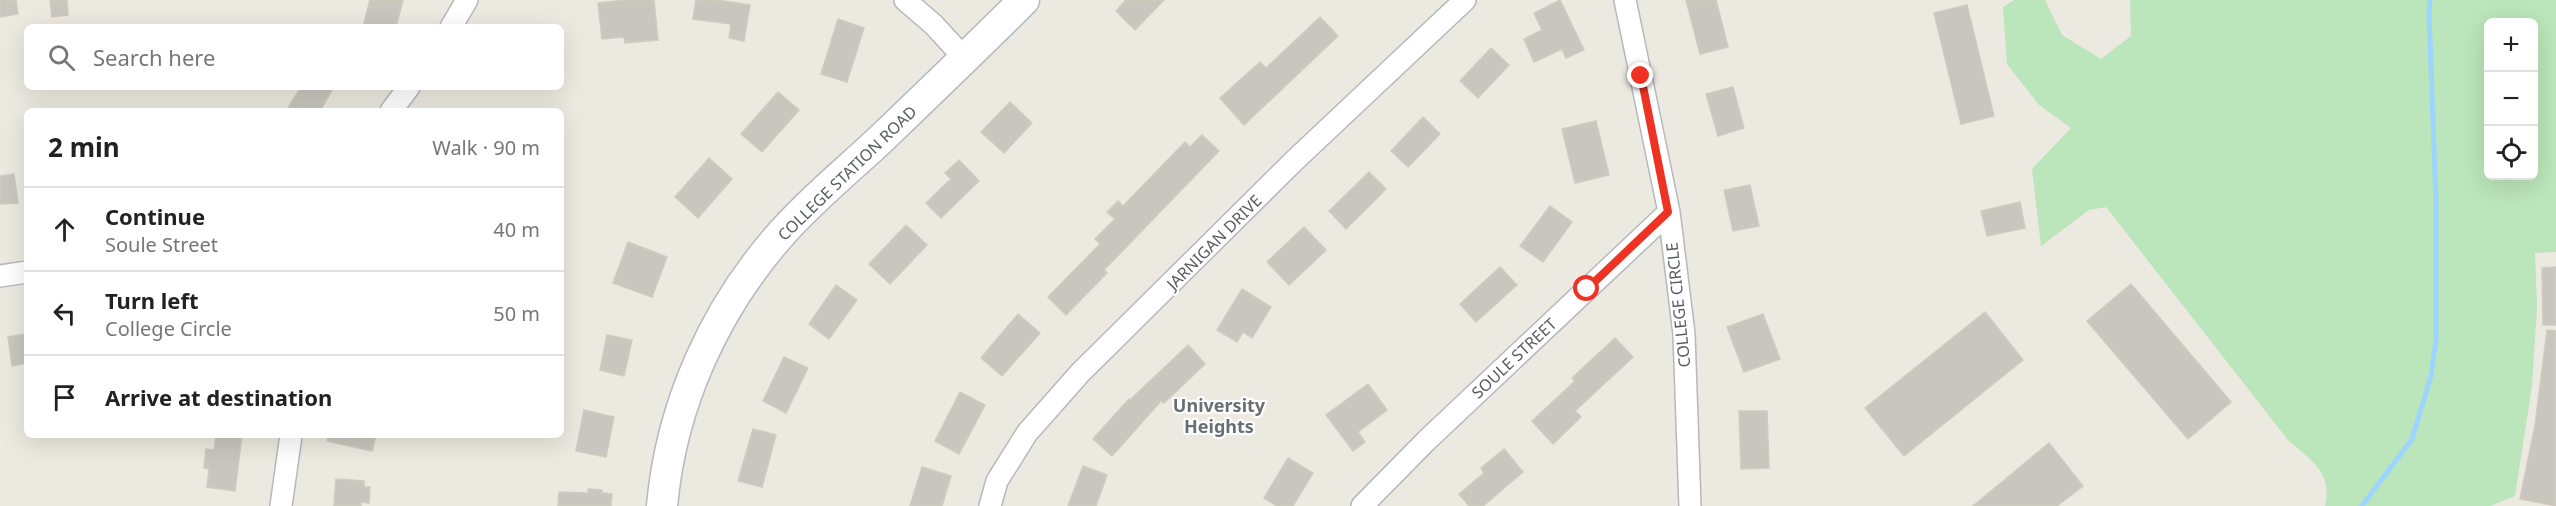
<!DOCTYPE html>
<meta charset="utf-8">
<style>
:root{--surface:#fff;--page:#f6f6f6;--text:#222;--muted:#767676;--line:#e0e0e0}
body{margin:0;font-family:"Noto Sans",sans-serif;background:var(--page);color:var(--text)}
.controls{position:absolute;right:18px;top:18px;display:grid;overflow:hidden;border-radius:9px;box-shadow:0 6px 24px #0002}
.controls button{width:54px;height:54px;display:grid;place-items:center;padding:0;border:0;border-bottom:2px solid var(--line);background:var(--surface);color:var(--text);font:30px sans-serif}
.stop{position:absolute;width:18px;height:18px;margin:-14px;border:4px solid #ee3324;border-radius:50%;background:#fff}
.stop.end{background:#ee3324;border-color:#fff;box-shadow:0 2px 6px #0008}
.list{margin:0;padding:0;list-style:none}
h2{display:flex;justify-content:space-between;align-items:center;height:78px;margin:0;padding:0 24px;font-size:26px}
h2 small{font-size:20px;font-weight:400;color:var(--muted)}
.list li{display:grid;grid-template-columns:39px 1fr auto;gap:18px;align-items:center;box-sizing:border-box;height:84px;padding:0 24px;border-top:2px solid var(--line)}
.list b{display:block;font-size:22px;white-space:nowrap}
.list p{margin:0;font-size:20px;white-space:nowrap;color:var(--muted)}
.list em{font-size:20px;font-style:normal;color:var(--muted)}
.icon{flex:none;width:33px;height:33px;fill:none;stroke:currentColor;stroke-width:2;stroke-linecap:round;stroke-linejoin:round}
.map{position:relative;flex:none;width:2556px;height:506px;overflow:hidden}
.search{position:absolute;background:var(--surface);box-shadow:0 6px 24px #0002;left:24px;top:24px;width:540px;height:66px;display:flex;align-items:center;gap:15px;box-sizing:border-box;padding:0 21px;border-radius:9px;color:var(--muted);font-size:22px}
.panel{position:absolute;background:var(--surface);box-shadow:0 6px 24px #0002;left:24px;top:108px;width:540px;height:330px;border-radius:9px}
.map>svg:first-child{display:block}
.green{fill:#bbe5bb;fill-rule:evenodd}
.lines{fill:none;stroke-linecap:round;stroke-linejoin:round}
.stream{stroke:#9dd5ff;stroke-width:5}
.building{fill:#c9c6bf;stroke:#d1cbbe;stroke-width:1.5}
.minor-casing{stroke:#b6b8bd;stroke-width:24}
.secondary-casing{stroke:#b6b9bf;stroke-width:33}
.minor{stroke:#fff;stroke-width:21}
.secondary{stroke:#fff;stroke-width:30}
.route{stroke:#ee3324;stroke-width:8}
.labels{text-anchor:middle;stroke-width:4.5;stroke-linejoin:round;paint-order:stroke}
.street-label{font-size:16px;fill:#595c61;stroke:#fff}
.neighbourhood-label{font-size:18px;font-weight:bold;fill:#696e73;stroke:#fff}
</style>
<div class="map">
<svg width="2556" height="506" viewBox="0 0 2556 506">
<rect width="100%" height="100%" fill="#ece9e0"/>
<path class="green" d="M2014,0H2045L2062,35L2101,59L2131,36L2130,0H2556V252L2535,253L2537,307L2532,386L2515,496L2490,506H2325C2333,473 2311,460 2288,440L2106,207L2089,210L2041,246L2032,169L2071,128L2039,105L2007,64L2003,7ZM2488,22H2534V176H2488Z"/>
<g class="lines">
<path class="stream" d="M2362,506L2412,439L2431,376L2436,339V202L2429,13L2430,0"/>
</g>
<path class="building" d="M0,0H16L18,14L0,17Z
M50,0H67L68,15L52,17Z
M370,0H403L396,27H363Z
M627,0H654L658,40L625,43L624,37L602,39L598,3Z
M696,0H717L750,5L744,41L729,38L731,24L693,19Z
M1126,0H1164L1135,30L1116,11Z
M1560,0L1584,50L1566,58L1562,49L1534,62L1524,39L1542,30L1534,13Z
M1686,0H1716L1728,47L1700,54Z
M1967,5L1994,116L1961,124L1934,13Z
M1320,17L1338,36L1244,125L1220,98L1260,62L1266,68Z
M838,19L864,28L847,82L821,74Z
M1491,48L1509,65L1478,98L1460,81Z
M301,87H334L320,111H286Z
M1733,87L1744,128L1718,136L1706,94Z
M778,92L799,110L762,152L741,134Z
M1010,102L1032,123L1004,153L981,132Z
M1423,117L1440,134L1408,167L1391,151Z
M1596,121L1609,175L1575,183L1562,129Z
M1202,135L1219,151L1104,270L1107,273L1066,315L1048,297L1100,244L1095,239L1115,219L1107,212L1118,201L1123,206L1185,142L1190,147Z
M709,158L732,179L698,218L675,197Z
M959,160L979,181L941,218L926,203L951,179L945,173Z
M1369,172L1386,189L1346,229L1329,211Z
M14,174L18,203L0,204V176Z
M1750,185L1759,226L1733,231L1724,190Z
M2020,202L2025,228L1987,236L1981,211Z
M1550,206L1572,222L1543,262L1520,246Z
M906,225L927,245L890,284L869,264Z
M1304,227L1326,250L1289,285L1267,262Z
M628,242L667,257L652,297L613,283Z
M1500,267L1517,285L1476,322L1460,304Z
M2556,267V325H2543L2542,268Z
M2131,284L2231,402L2188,439L2087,321Z
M836,285L857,300L829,339L809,324Z
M1242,289L1271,307L1252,338L1243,332L1237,342L1217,330Z
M1985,312L2023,360L1904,456L1865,408Z
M1018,314L1040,333L1002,376L981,358Z
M1763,314L1780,359L1744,372L1727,327Z
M2547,330L2556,331V506L2520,499L2535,425Z
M27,334V363L12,366L8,337Z
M607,335L632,340L624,376L600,370Z
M1615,338L1633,357L1575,411L1581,417L1553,444L1532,421L1575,381L1572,378Z
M1188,345L1205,364L1164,403L1161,401L1112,456L1093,439L1129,399L1130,400Z
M784,357L808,368L786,413L763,401Z
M1368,384L1387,410L1358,432L1365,442L1353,451L1326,415Z
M960,392L985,405L959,454L935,441Z
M584,410L614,417L606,457L576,451Z
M1739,411H1767L1769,468L1741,469Z
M753,429L776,435L762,487L738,481Z
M216,435H242L235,491L207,487L209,469L204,468L206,449L214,450Z
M328,435H376L372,451L327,441Z
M2049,443L2083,486L2057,506H1973Z
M1504,449L1523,472L1483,506H1469L1459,494L1484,473L1481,468Z
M1288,458L1313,473L1293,506H1277L1264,498Z
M1083,466L1107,475L1096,506H1068Z
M922,467L951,476L942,506H910Z
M336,479L364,481V487H370L369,503L361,502V506H334Z
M588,489L602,490V493L612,494L611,506H558L559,492L588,493Z"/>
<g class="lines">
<g class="minor-casing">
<path id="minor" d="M905,0L934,25L965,59
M1625,0L1669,212L1684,334L1690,506
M451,27L467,0
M391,111L409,87
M0,276L27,272
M281,506L291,435
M990,506L997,481L1027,433L1080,373L1295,160L1465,0
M1362,506L1426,441L1669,212"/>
</g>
<g class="secondary-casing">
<path id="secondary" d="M662,506C671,405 715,308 782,233C812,199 848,170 881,139C929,93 977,47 1024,0"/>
</g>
<use href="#minor" class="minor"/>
<use href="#secondary" class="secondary"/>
</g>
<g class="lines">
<path class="route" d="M1587,289L1668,212L1641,76"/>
</g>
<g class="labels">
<g class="street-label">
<text transform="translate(847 173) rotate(-44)" y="6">COLLEGE STATION ROAD</text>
<text transform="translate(1214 242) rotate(-45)" y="6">JARNIGAN DRIVE</text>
<text transform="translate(1678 305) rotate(-96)" y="6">COLLEGE CIRCLE</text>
<text transform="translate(1514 358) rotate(-43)" y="6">SOULE STREET</text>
</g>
<g class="neighbourhood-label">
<text x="1219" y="412">University<tspan x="1219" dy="21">Heights</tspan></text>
</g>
</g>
</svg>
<div class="controls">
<button>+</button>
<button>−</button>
<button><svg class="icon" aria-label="locate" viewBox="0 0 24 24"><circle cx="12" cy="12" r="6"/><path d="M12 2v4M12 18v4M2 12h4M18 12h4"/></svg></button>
</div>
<div class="stop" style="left:1587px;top:289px"></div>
<div class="stop end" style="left:1641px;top:76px"></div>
<div class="search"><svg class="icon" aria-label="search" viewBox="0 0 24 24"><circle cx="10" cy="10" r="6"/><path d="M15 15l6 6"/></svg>Search here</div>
<section class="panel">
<h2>2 min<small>Walk · 90 m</small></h2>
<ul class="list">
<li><svg class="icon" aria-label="ahead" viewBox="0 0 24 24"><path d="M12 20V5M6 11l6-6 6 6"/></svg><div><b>Continue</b><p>Soule Street</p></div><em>40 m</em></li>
<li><svg class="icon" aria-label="left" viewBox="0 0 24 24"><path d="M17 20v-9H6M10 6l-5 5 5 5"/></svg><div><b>Turn left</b><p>College Circle</p></div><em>50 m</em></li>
<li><svg class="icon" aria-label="arrive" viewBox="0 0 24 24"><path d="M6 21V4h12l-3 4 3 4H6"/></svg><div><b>Arrive at destination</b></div></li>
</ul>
</section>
</div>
